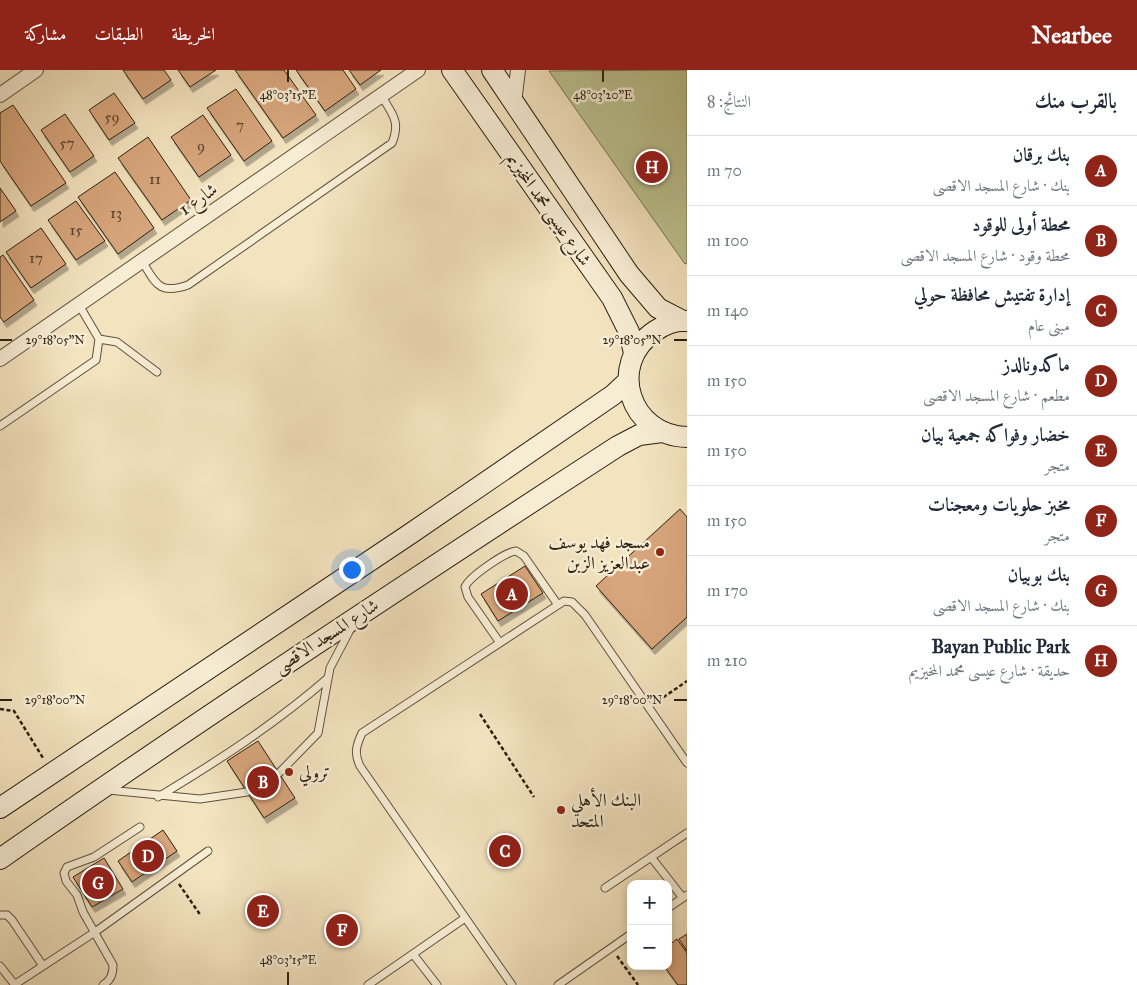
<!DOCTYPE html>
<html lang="ar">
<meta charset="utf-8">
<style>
:root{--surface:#fff;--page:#f6f6f7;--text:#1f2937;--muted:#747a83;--line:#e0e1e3;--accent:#8f2418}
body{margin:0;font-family:"IM FELL Great Primer",Amiri,serif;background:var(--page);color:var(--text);direction:rtl}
.controls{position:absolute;right:15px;bottom:15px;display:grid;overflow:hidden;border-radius:10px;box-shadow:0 2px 8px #0003}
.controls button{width:45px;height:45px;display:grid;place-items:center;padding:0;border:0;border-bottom:1px solid var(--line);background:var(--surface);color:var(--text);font:25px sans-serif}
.you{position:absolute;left:351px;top:499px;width:18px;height:18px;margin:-12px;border:4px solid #fff;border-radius:50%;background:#1a73e8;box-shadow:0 0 0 8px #1a73e833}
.badge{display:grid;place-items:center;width:32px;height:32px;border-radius:50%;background:var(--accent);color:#fff;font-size:16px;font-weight:700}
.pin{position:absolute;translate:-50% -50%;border:2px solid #fff;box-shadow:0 1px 5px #0006}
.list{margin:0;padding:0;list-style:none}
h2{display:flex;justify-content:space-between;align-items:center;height:65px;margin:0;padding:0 20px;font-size:21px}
h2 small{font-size:16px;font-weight:400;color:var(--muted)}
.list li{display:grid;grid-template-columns:32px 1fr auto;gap:15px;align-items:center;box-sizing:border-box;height:70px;padding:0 20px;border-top:1px solid var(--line)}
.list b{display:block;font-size:19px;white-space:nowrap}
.list p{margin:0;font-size:16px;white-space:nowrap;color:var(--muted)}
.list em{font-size:16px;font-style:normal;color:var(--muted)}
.map{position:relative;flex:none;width:687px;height:915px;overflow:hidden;direction:ltr}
header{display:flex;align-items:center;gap:30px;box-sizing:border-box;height:70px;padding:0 25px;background:var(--accent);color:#fff}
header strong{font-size:24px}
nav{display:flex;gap:28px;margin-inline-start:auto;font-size:18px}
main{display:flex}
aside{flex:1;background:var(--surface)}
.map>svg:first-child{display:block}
.green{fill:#bcc391;stroke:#747251}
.building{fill:#d8a67c;stroke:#2c2011;filter:url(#shadow)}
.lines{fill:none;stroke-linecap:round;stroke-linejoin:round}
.lane-casing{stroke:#5e513c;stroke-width:9}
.street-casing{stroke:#5e513c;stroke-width:16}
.secondary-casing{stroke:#2c2011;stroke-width:22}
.path{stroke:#2c2011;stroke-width:2.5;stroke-dasharray:4 2.5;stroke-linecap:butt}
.lane{stroke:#f7edd5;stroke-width:7}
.street{stroke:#f7edd5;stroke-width:14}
.secondary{stroke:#f7edd5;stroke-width:20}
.ticks{fill:none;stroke:#2c2011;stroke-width:2}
.poi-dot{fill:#8f2418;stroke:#f7edd5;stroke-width:2}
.labels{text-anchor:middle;stroke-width:5;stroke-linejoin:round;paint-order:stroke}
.number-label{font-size:15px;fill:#57422c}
.street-label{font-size:18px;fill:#2c2011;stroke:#f7edd5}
.poi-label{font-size:18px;fill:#2c2011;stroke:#f7edd5;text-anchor:start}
.ticks-label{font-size:12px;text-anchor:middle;fill:#2c2011;stroke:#f7edd5;stroke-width:5;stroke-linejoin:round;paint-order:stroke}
</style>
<header>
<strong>Nearbee</strong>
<nav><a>الخريطة</a><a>الطبقات</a><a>مشاركة</a></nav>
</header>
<main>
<aside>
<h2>بالقرب منك<small>النتائج: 8</small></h2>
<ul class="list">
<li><span class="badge">A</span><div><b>بنك برقان</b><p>بنك · شارع المسجد الاقصى</p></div><em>70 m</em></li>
<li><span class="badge">B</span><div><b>محطة أولى للوقود</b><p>محطة وقود · شارع المسجد الاقصى</p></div><em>100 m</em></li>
<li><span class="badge">C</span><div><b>إدارة تفتيش محافظة حولي</b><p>مبنى عام</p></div><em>140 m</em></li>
<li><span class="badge">D</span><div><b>ماكدونالدز</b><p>مطعم · شارع المسجد الاقصى</p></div><em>150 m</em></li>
<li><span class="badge">E</span><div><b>خضار وفواكه جمعية بيان</b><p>متجر</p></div><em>150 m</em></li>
<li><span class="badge">F</span><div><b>مخبز حلويات ومعجنات</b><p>متجر</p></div><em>150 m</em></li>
<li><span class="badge">G</span><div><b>بنك بوبيان</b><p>بنك · شارع المسجد الاقصى</p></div><em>170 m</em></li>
<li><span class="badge">H</span><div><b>Bayan Public Park</b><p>حديقة · شارع عيسى محمد المخيزيم</p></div><em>210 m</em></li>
</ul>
</aside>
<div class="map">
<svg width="687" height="915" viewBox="0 0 687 915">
<defs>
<filter id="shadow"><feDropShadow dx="3" dy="5.5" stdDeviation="0" flood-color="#0004"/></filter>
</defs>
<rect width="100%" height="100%" fill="#f3e3bf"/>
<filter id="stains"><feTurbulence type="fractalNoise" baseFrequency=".004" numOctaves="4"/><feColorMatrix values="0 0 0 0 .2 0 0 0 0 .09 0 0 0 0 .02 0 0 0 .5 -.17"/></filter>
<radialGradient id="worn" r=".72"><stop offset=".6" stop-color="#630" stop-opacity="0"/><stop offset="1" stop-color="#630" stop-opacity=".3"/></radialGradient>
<path class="green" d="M687,0V193L685,194L549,1Z"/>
<path class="building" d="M123,0H164L171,10L143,29Z
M178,0H216L190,17Z
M235,0H284L316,45L283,68Z
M296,0H343L356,19L325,41Z
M349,0H381L360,15Z
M236,19L272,71L244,91L207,38Z
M114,23L135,53L109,70L89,40Z
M13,35L66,113L31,136L0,91V43Z
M65,44L94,86L70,102L41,60Z
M203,45L231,85L199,107L171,67Z
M148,67L191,130L162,150L118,88Z
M115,102L154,158L118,184L78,127Z
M0,118L16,141L0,152Z
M76,131L105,171L76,190L48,150Z
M41,158L66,194L31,218L6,182Z
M3,185L34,230L4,252L0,247V187Z
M680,439L687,447V547L652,579L596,516Z
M525,496L543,523L498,551L481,524Z
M258,671L295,728L264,748L227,691Z
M163,760L177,781L132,812L118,791Z
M104,788L123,819L92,837L73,807Z
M687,864V881L679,869Z
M677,869L687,883V915H678L664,896H668V876Z"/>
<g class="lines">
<g class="lane-casing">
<path id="lane" d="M142,191C156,214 159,225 188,215L392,73C401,51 392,44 381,25
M99,269L117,272L157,302
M0,356L96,290L99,269L79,235
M500,573L468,527L465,517C469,507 505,482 516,481L524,486L558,535
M279,703L318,663L330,598L351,558
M108,720L200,729L247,722
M158,727C218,691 275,654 328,608
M651,787L683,828
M605,818L687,763
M668,838L687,825
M0,845H7L12,850L43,896
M413,884L437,915
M0,896L15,915
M14,915L95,862L208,781
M103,915C111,910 113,904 113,895L83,842L77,825L66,811L64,803L67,797L94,787L140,757
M368,915L465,848
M512,915L360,696C354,683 356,676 362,663L564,531L572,532L585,545L687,693
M558,915L631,864"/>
</g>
<g class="street-casing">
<path id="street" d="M0,25L36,0
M514,33L518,0
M0,289L418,0"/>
</g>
<g class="secondary-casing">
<path id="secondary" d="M452,0L612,228L629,262L634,283
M492,0L629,204L658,238L683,251
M687,251C676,250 664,255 655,261C606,294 630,366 687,367
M0,738L410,464L613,325L628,311
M0,789C203,647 410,511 618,376L639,365L662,362"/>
</g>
<path class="path" d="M658,631L687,611
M0,639L14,641L43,688
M480,644L534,727
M179,814L201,846
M617,886L638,915"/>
<use href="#lane" class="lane"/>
<use href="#street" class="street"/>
<use href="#secondary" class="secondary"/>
</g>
<path class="ticks" d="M288,0V12M603,0V12M0,270H12M674,270H687M0,630H12M674,630H687M288,902V915"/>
<g class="poi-dot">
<circle cx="660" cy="482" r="5"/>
<circle cx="289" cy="702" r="5"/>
<circle cx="561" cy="740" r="5"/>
</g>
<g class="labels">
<g class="number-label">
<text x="112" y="52">59</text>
<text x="240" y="60">7</text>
<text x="67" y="78">57</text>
<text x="201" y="81">9</text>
<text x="155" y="114">11</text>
<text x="116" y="148">13</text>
<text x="76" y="165">15</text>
<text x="36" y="193">17</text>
</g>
<g class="street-label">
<text transform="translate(198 129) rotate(-35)" y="6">شارع 1</text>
<text transform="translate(549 139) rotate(55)" y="6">شارع عيسى محمد المخيزيم</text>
<text transform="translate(326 566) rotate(-33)" y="6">شارع المسجد الاقصى</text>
</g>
<g class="poi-label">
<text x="650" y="478" text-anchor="end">مسجد فهد يوسف<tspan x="650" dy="21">عبدالعزيز الزبن</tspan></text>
<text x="299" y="708">ترولي</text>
<text x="571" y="736">البنك الأهلي<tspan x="571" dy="21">المتحد</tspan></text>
</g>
</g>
<g class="ticks-label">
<text x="288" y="29">48°03'15"E</text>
<text x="603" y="29">48°03'20"E</text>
<text x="55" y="274">29°18'05"N</text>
<text x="632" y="274">29°18'05"N</text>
<text x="55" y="634">29°18'00"N</text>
<text x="632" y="634">29°18'00"N</text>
<text x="288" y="894">48°03'15"E</text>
</g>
<rect width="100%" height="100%" filter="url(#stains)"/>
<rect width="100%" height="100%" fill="url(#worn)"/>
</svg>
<div class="controls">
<button>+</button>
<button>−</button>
</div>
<div class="you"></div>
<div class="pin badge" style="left:512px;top:524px">A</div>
<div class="pin badge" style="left:263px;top:712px">B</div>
<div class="pin badge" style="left:505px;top:781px">C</div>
<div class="pin badge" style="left:148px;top:786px">D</div>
<div class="pin badge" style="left:263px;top:841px">E</div>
<div class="pin badge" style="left:342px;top:860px">F</div>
<div class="pin badge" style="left:98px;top:813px">G</div>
<div class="pin badge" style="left:652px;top:97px">H</div>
</div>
</main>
